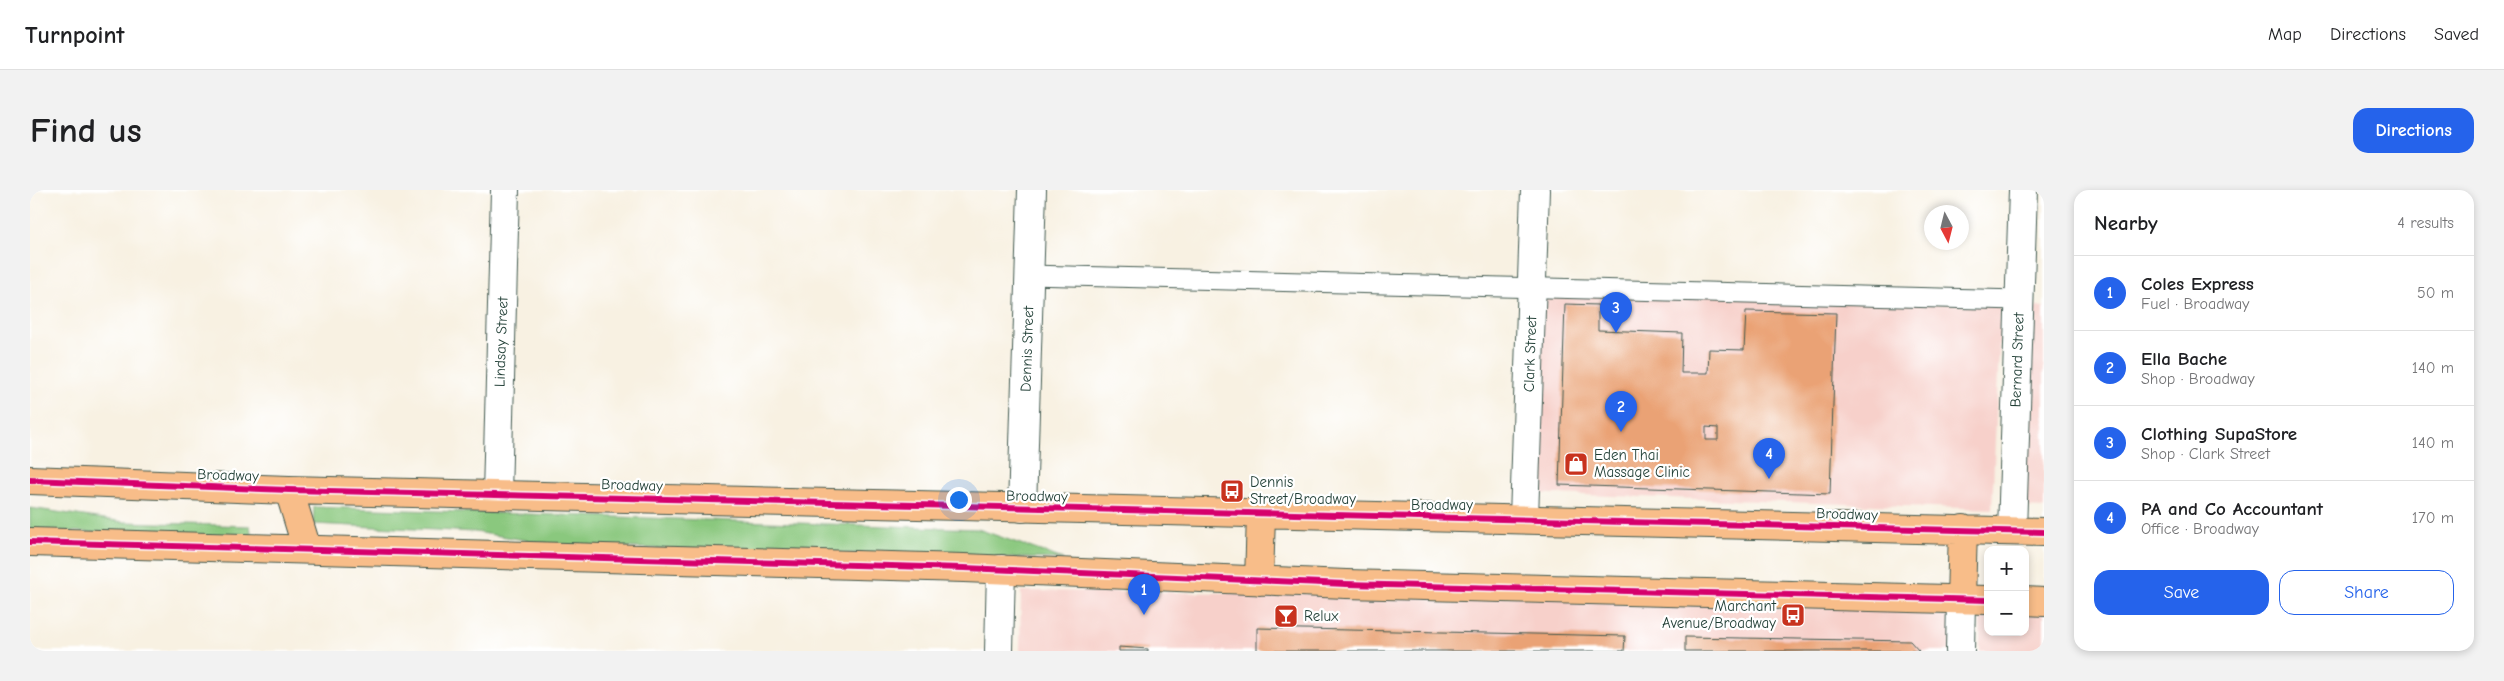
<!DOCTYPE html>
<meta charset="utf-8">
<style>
:root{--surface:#fff;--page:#f2f2f2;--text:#202124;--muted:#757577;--line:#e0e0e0;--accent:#2563eb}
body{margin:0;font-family:"Comic Neue",sans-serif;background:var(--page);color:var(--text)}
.controls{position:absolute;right:15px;bottom:15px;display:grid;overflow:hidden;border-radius:10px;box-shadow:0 2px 8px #0003}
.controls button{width:45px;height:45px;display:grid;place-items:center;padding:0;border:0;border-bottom:1px solid var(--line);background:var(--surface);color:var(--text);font:25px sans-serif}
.compass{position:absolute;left:1894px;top:15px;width:45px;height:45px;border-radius:50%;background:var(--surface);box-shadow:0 2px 8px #0003;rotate:173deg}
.you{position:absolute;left:928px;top:309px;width:18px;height:18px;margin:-12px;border:4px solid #fff;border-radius:50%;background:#1a73e8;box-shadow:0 0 0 8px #1a73e833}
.badge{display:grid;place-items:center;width:32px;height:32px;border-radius:50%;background:var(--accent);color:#fff;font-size:16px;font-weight:700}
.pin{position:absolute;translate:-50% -41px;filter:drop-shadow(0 1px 2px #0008)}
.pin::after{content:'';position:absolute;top:26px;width:18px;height:15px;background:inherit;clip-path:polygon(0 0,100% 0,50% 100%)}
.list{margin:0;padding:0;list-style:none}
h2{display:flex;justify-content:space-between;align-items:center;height:65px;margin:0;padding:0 20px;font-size:21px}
h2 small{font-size:16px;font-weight:400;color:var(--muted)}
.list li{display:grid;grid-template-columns:32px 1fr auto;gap:15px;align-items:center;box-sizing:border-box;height:75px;padding:0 20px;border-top:1px solid var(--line)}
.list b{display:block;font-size:19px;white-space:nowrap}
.list p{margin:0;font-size:16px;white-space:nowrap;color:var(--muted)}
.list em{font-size:16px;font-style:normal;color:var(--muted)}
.actions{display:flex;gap:10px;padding:15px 20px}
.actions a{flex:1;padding:11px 0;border:1px solid var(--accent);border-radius:15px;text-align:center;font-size:18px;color:var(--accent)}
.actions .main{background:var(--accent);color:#fff}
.map{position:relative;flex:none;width:2014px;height:461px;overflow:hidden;border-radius:15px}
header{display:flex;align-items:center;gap:30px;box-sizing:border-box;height:70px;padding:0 25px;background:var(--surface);border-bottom:1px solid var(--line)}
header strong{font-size:24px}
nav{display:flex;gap:28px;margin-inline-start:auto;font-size:18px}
.intro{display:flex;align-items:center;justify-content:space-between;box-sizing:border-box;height:120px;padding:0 30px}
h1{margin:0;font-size:35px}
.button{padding:12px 22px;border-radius:15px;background:var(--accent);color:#fff;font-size:18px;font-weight:700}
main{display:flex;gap:30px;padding:0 30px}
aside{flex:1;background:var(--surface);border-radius:15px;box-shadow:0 2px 8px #0003}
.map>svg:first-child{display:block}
.built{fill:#f7d0ca}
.green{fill:#8ac87e;stroke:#548259}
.building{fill:#eaa275;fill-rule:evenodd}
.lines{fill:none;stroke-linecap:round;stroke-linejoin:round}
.service-casing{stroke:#40584e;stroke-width:21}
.minor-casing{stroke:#40584e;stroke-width:30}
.primary-casing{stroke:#40584e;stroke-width:30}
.service{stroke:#fff;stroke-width:19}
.minor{stroke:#fff;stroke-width:28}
.primary{stroke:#f8bd89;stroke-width:28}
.cycleway-casing{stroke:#fff;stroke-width:9}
.cycleway{stroke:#d6006c;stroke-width:6}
.labels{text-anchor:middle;stroke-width:4.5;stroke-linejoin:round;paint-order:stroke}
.street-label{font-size:15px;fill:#1f3d34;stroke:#fff}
.poi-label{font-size:15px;fill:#1f3d34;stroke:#fff;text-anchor:start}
</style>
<header>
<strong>Turnpoint</strong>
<nav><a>Map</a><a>Directions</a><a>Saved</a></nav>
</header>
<div class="intro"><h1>Find us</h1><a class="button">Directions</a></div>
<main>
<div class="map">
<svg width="2014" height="461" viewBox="0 0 2014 461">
<rect width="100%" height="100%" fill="#fff"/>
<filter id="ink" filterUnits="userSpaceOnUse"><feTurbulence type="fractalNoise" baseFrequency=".02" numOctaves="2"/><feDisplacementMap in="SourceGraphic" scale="10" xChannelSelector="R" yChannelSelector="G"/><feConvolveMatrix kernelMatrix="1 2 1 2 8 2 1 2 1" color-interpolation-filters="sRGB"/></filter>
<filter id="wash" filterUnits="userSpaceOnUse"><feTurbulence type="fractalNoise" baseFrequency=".0096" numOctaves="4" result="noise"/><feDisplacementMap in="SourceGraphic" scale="20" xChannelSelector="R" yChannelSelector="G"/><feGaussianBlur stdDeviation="1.12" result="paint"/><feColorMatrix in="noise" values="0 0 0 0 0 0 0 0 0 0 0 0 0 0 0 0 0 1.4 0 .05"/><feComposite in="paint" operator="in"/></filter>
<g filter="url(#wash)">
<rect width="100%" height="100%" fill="#f8f1e2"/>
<path class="built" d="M1502,99L1971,116L1962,319L1495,303Z
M1996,117H2014V318L1992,317Z
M991,401L1931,409L1929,461H990Z
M1950,410H1958V442H1995V412L2014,413V461H1950Z"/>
<path class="green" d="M284,317L948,339L1033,369L533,356L445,342L283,334Z
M0,318L94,332L220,336L222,348L0,340Z"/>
<g id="blocks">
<path class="building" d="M1535,114L1568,115V140L1652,143L1651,183H1678L1679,159L1714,160L1716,121L1806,123L1800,304L1529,295ZM1676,237L1688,238V250H1676Z
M1227,438L1595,446L1594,461H1227Z
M1655,447L1880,451L1889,461H1655Z
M1089,457L1118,459V461H1089Z"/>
</g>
</g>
<g filter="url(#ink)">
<use href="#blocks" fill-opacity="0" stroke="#40584e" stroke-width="1"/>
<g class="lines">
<g class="service-casing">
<path id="service" d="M999,85L1989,110"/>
</g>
<g class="minor-casing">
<path id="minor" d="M467,304L475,0
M992,318L1002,0
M1494,328L1505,0
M1982,341L1993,0
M969,461L971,379
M1930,461L1931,409"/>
</g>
<g class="primary-casing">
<path id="primary" d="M0,290L259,300L2014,342
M259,300L277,359
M0,352L934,378L1316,394L1958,410
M1229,391L1231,324
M1931,409L1933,339
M1995,411L2014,412"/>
</g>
<use href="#service" class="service"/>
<use href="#minor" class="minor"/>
<use href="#primary" class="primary"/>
<g class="cycleway-casing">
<path id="cycleway" d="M0,290L259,300L2014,342
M0,352L934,378L1316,394L1958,410"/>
</g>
<use href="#cycleway" class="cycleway"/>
</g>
</g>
<defs>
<g id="shop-square" transform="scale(1.25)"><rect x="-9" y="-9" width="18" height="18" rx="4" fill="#c8321e" stroke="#fff"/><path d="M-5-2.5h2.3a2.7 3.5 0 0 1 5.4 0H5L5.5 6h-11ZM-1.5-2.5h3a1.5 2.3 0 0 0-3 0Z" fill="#fff"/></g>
<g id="bus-square" transform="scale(1.25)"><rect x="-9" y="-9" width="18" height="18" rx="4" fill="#c8321e" stroke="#fff"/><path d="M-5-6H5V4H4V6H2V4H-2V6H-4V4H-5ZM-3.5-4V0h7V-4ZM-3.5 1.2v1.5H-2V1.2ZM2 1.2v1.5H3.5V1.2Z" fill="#fff"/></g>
<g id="bar-square" transform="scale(1.25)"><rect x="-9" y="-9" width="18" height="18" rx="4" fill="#c8321e" stroke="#fff"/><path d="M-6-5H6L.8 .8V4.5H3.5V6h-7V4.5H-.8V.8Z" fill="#fff"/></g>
</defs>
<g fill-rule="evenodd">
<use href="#shop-square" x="1546" y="274"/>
<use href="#bus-square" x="1202" y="301"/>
<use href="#bus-square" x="1763" y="425"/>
<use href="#bar-square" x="1256" y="426"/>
</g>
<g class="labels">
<g class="street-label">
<text transform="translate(471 152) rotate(-88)" y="5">Lindsay Street</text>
<text transform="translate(997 159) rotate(-88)" y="5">Dennis Street</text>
<text transform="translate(1500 164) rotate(-88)" y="5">Clark Street</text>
<text transform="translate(1987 170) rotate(-88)" y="5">Bernard Street</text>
<text transform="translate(198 285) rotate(2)" y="5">Broadway</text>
<text transform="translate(602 295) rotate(2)" y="5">Broadway</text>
<text transform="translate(1007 306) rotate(1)" y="5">Broadway</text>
<text x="1412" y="320">Broadway</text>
<text transform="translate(1817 324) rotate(2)" y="5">Broadway</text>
</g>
<g class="poi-label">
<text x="1564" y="270">Eden Thai<tspan x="1564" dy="17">Massage Clinic</tspan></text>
<text x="1220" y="297">Dennis<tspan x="1220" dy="17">Street/Broadway</tspan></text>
<text x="1746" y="421" text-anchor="end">Marchant<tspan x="1746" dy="17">Avenue/Broadway</tspan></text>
<text x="1274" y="431">Relux</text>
</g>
</g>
</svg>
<div class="controls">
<button>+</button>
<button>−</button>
</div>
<svg class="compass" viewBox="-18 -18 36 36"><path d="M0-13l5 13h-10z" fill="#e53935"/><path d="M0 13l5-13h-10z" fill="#757577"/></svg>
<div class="you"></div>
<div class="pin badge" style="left:1114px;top:425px">1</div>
<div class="pin badge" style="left:1591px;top:242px">2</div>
<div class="pin badge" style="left:1586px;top:143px">3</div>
<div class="pin badge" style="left:1739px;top:289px">4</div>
</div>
<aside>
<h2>Nearby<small>4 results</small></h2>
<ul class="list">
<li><span class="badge">1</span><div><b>Coles Express</b><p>Fuel · Broadway</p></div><em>50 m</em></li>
<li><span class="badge">2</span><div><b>Ella Bache</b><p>Shop · Broadway</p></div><em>140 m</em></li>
<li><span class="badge">3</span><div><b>Clothing SupaStore</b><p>Shop · Clark Street</p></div><em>140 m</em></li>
<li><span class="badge">4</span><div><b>PA and Co Accountant</b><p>Office · Broadway</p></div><em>170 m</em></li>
</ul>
<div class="actions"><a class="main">Save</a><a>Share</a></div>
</aside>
</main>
